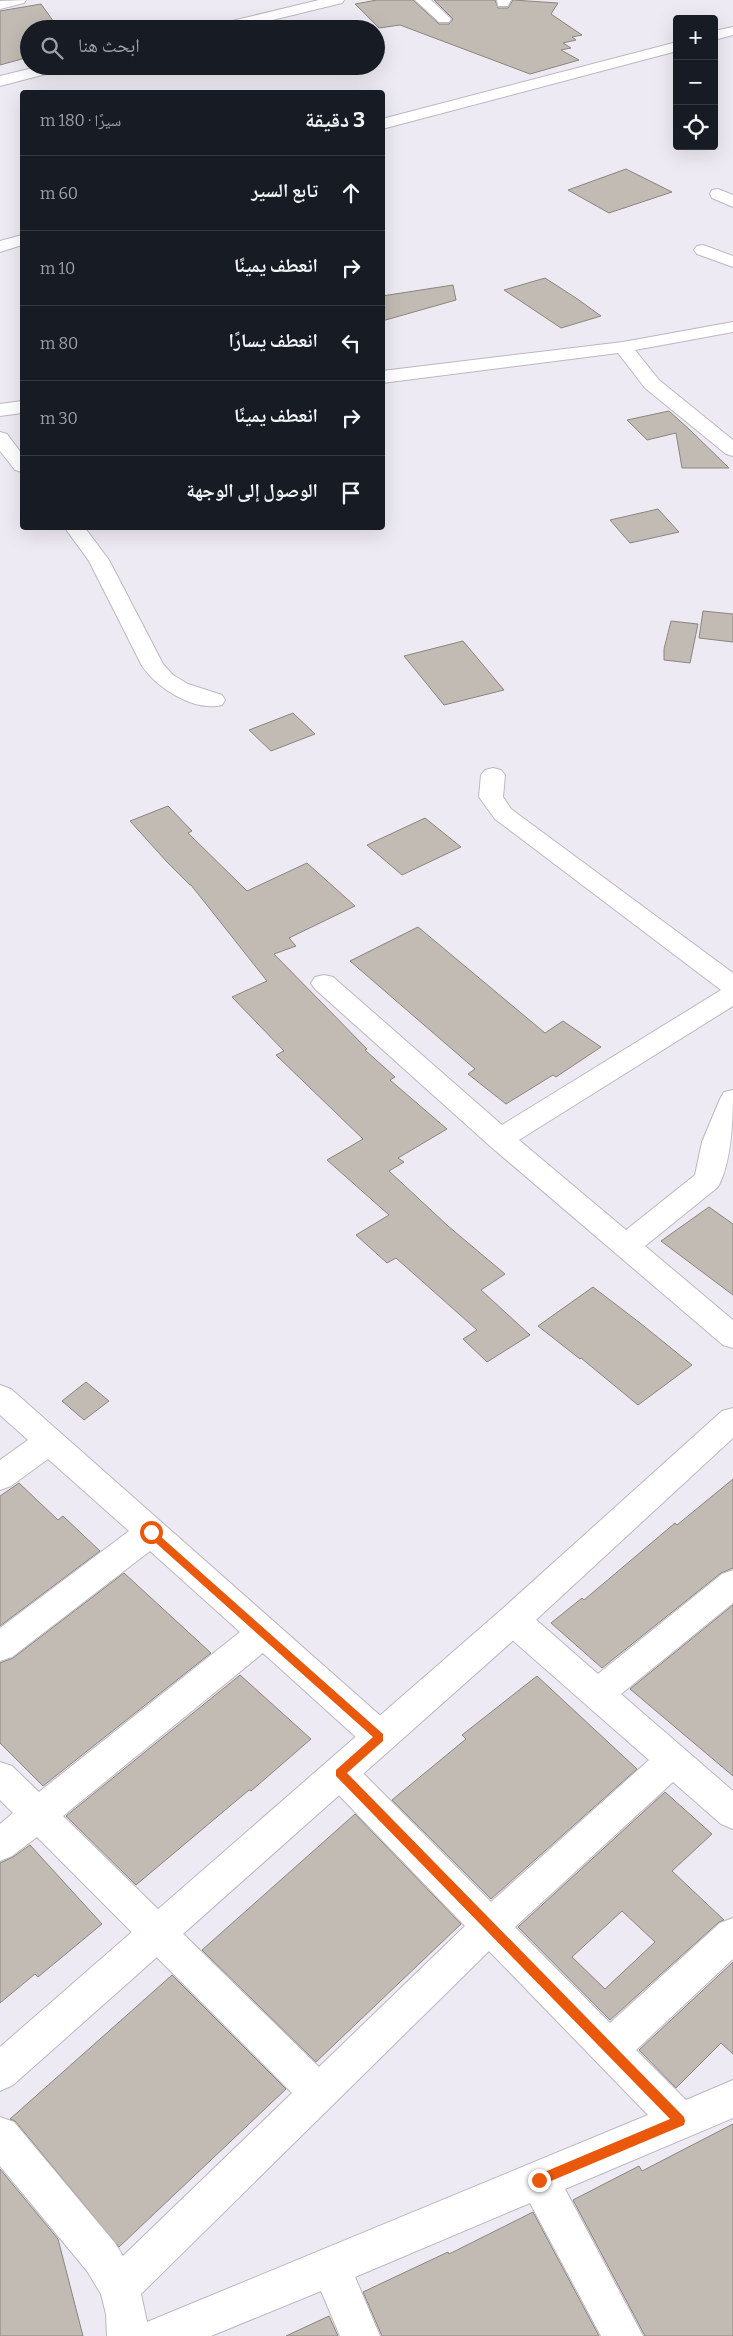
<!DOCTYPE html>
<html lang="ar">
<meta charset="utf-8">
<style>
:root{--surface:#171b24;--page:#242831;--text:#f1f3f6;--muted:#9ea1a6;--line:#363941}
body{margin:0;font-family:Bitter,"Noto Naskh Arabic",serif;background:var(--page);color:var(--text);direction:rtl}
.controls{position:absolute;right:15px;top:15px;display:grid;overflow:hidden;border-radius:5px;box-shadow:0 5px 20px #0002}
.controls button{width:45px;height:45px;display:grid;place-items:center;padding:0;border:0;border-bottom:1px solid var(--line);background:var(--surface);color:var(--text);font:25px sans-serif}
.stop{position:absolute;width:15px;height:15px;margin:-11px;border:4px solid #ea580c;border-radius:50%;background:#fff}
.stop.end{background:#ea580c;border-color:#fff;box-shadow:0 1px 5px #0008}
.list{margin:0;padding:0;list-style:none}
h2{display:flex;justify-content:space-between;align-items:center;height:65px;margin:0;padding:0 20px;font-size:21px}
h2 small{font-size:16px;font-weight:400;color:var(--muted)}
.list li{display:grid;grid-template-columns:32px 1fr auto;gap:15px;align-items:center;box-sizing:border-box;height:75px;padding:0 20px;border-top:1px solid var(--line)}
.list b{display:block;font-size:19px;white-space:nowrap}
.list em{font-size:16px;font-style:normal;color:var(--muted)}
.icon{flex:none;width:28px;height:28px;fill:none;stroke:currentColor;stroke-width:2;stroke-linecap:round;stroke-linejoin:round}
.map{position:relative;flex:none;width:733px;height:2336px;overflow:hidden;direction:ltr}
.search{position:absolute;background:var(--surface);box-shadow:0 5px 20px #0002;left:20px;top:20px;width:365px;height:55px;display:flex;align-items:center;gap:12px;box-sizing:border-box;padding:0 18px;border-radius:28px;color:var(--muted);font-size:19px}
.panel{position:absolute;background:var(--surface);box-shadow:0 5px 20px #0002;left:20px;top:90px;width:365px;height:440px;border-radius:5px;direction:rtl}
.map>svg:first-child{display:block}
.building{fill:#c2bbb3;stroke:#8c857e;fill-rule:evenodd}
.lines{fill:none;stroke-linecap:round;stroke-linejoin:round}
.minor-casing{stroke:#bcb7c0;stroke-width:2}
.major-casing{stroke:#bcb7c0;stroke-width:2}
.minor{fill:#fff;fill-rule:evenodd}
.major{fill:#fff;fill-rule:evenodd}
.route{fill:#ea580c}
</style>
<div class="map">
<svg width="733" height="2336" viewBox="0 0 733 2336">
<rect width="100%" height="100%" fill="#eeeaf3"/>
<path class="building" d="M377,0H413L439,24H449L453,19L434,0H495L498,8H508L513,0L558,3L551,14L582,35L572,37L576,40L563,43L571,48L561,50L579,60L530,74L400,25L379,28L355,4Z
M41,4L59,29H29V57L0,65V11Z
M626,169L672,192L609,213L568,190Z
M545,278L576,298L601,316L561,328L504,290Z
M453,285L456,300L382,321V296Z
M669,411L690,430L729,468H682L676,433L647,440L627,420Z
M658,509L679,532L630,543L610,520Z
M703,611L733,614V642L699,638Z
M671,621L698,624L690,663L664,660V649Z
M463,641L504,690L444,705L404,656Z
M293,713L315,734L271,751L249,730Z
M168,806L192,831L188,833L247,891L307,863L355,906L289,938L296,946L274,954L367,1049L365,1050L395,1077L390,1080L447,1129L398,1158L404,1162L389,1171L448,1226L505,1274L481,1290L530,1335L487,1362L463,1339L477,1330L396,1258L387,1263L356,1235L389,1215L327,1160L363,1139L276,1055L284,1051L232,997L267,981L191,885H190L167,862L130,821Z
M425,818L461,847L402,875L367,845Z
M418,927L545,1033L563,1021L601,1047L556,1077L553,1075L506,1104L468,1074L475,1069L350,961Z
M709,1207L733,1224V1295L661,1241Z
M593,1287L640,1323L692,1365L638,1405L581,1358L580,1359L538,1326Z
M86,1382L109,1401L84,1420L62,1401Z
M733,1479V1568L721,1573L602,1668L551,1623L582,1598L584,1600L675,1523L677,1525Z
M19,1483L58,1520L63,1516L100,1551L0,1626V1496Z
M124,1573L211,1653L43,1786L0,1743V1663L13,1658Z
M733,1605V1776L630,1689Z
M240,1675L311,1739L251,1791L249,1790L136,1885L66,1816Z
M537,1676L637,1769L491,1899L392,1800L466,1739L462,1735Z
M665,1792L712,1834L672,1871L724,1920L719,1922L610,2020L518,1927ZM622,1911L655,1942L605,1989L572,1957Z
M355,1814L461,1924L316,2062L202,1950Z
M30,1845L102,1924L38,1977L35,1974L0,2003V1863L13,1857Z
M733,1962V2054L721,2043L676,2088L639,2050Z
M172,1975L286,2089L119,2247L15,2121L10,2119Z
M733,2124V2336H645L573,2200L639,2166L642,2171Z
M0,2169L58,2239L83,2336H0Z
M533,2212L599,2336H382L363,2292L448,2252L449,2254Z
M329,2316L338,2336H286Z"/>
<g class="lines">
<g class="minor-casing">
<path id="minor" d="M26,0L24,3L0,9V1Z
M319,0H344L342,3L235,29H209L211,26Z
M415,0H431L451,19L449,22H439Z
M497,0H511L508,6H498Z
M733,27V35L714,40V31Z
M677,42V51L382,129V119Z
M41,66H67L65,69L0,86V76Z
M718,189L733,195V207L712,198L710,194L712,190Z
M22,235V245L0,252V241Z
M703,245L733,256V267L697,254L694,250L697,246Z
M733,322V332L635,350L659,380L733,440V456L726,454L645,388L618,353L382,383V371L623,342Z
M22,401V413L0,416V404Z
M0,432L7,434L22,454V472L15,470L0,451Z
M65,528H85L109,560L163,664L173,675L188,684L222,695L225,700L222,705C194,712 157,688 142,666L89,561Z
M493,768L501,770L505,775L503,797L511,809L733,973V1006L519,1140L626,1230L695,1175L702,1142L720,1099L724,1092L733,1090C733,1118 732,1162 718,1187L645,1246L733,1320V1348L723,1345L490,1146L315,989L311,983L315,977L324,975L333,977L502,1125L721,990L495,819L479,797L481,775L485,770Z
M0,1385L11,1389L392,1726L397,1737L392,1748L380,1752L368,1748L263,1653L63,1816L319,2067L465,1926L328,1784L323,1773L328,1762L340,1758L352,1762L491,1902L649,1760L501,1630L497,1620L501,1610L513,1606L525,1610L598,1674L722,1574L733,1570V1603L621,1694L733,1791V1829L721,1824L673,1782L515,1927L610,2023L720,1923L733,1918V1959L636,2050L686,2100L733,2080V2118L565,2189L643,2336H601L530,2203L355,2277L380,2336H340L321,2291L211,2336H107L106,2314L101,2294L87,2271L0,2166V2117L14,2122L115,2243L123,2256L292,2093L37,1837L12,1856L0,1861V1824L13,1813L0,1800V1762L12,1766L39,1792L240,1632L150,1551L12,1657L0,1661V1628L129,1531L48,1459L11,1486L0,1490V1460L28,1440L0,1415ZM489,1951L648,2115L147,2322L141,2294Z"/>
</g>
<g class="major-casing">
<path id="major" d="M733,1408V1438L525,1630L13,2085L0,2091V2047L501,1610L722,1411Z"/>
</g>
<use href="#minor" class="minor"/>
<use href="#major" class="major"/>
</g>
<path class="route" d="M151,1528L383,1734V1741L347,1773L684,2117L685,2121L684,2125L539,2186L535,2184L533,2180L535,2176L670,2119L336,1776V1770L373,1737L147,1535V1530Z"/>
</svg>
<div class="controls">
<button>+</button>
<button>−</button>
<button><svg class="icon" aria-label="locate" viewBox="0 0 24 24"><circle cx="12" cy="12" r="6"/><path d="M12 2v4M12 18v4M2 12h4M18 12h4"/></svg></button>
</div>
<div class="stop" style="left:151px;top:1532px"></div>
<div class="stop end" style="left:539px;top:2180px"></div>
<div class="search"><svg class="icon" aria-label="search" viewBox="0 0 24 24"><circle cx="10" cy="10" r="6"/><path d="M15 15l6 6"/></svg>ابحث هنا</div>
<section class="panel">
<h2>3 دقيقة<small>سيرًا · 180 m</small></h2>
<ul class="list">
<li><svg class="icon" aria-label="ahead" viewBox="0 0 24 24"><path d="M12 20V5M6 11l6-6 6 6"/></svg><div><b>تابع السير</b></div><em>60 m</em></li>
<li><svg class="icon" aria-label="right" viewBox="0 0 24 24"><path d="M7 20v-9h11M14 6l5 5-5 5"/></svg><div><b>انعطف يمينًا</b></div><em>10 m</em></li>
<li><svg class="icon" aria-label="left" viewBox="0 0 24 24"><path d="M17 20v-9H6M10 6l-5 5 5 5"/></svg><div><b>انعطف يسارًا</b></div><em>80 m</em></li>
<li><svg class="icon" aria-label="right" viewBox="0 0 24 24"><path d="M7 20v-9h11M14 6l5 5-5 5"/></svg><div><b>انعطف يمينًا</b></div><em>30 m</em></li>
<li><svg class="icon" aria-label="arrive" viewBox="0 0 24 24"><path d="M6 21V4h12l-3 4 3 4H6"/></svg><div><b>الوصول إلى الوجهة</b></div></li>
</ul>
</section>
</div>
